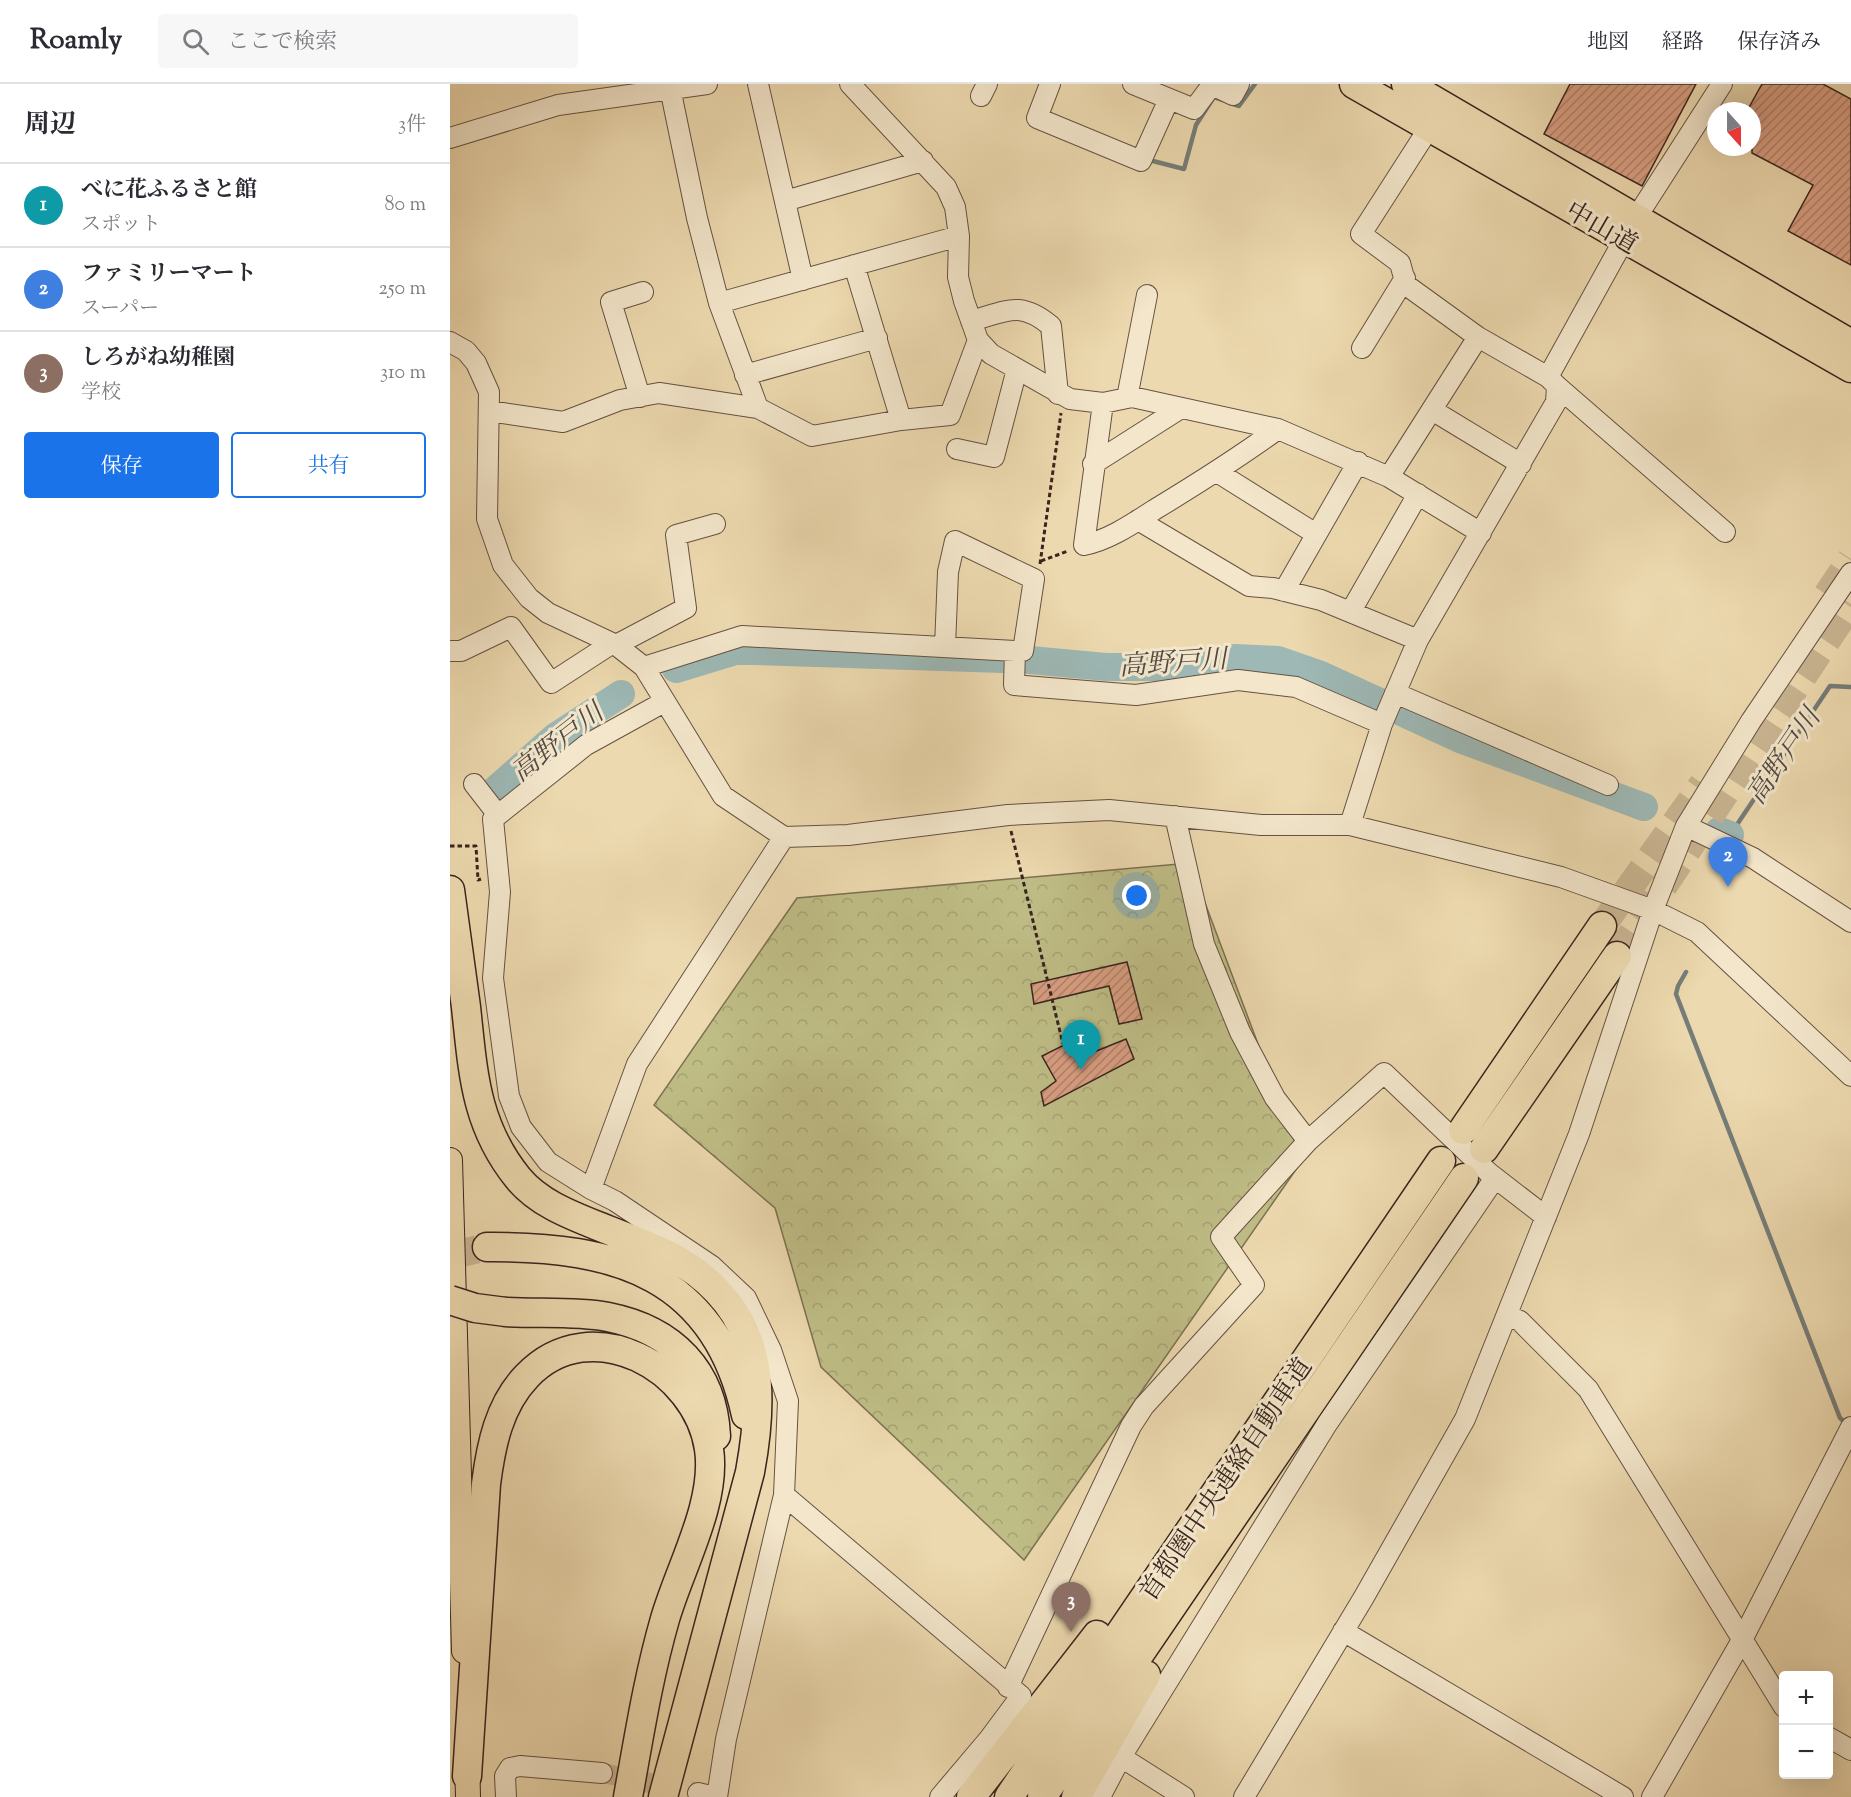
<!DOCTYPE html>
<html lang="ja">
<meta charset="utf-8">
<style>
:root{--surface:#fff;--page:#f7f7f7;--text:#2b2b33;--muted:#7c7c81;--line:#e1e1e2;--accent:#1a73e8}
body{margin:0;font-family:"Sorts Mill Goudy","Noto Serif JP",serif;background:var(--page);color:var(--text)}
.controls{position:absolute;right:18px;bottom:18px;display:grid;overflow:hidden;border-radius:6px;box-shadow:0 6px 24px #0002}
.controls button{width:54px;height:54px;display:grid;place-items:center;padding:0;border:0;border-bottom:2px solid var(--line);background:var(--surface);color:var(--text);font:30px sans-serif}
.compass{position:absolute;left:1257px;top:18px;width:54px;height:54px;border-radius:50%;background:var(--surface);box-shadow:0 6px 24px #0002;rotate:159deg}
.you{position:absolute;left:687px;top:812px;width:21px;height:21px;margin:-15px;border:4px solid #fff;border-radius:50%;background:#1a73e8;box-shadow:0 0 0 9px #1a73e833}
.badge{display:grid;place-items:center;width:39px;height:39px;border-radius:50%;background:var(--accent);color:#fff;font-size:20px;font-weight:700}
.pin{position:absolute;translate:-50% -50px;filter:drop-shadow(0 2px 3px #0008)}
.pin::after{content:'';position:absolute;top:32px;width:21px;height:18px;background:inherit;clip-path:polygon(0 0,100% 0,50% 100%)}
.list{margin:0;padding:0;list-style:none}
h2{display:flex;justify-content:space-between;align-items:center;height:78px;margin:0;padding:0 24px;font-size:26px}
h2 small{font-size:20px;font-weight:400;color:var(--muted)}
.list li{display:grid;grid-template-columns:39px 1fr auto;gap:18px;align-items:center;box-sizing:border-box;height:84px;padding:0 24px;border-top:2px solid var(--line)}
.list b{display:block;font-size:22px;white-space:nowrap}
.list p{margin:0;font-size:20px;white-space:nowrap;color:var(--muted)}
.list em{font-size:20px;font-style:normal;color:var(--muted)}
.actions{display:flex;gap:12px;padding:18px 24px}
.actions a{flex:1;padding:14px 0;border:2px solid var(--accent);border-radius:6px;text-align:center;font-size:21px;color:var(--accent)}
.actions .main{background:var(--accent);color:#fff}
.icon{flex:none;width:33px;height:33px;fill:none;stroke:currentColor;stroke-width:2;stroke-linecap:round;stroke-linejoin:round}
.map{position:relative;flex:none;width:1401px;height:1713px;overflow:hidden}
header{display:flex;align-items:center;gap:36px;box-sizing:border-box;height:84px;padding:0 30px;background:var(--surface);border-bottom:2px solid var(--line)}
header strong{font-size:28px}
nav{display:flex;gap:33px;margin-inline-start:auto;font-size:21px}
.search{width:420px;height:54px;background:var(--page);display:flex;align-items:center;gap:15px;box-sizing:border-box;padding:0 21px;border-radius:6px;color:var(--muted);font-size:22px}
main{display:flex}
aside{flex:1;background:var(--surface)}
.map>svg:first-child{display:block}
.forest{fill:url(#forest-crowns);stroke:#7c7152;stroke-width:1.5}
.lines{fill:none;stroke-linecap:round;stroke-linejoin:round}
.stream{stroke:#757d79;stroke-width:4.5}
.river{stroke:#9db8b5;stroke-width:28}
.building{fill:url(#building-hatch);stroke:#38251e;stroke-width:1.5}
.minor-tunnel{stroke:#c9b592;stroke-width:20;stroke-dasharray:20 10;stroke-linecap:butt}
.highway-tunnel{stroke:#c9b592;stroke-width:28;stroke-dasharray:28 14;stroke-linecap:butt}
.minor-casing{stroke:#655242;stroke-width:22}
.major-casing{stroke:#38251e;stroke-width:26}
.highway-casing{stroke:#38251e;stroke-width:31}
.path{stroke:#38251e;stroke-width:3;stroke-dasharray:4.5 3;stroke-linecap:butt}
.minor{stroke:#f3e6cb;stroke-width:20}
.major{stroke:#edd9af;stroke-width:24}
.highway{stroke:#edd9af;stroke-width:28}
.highway-bridge-casing{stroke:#38251e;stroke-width:31;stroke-linecap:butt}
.highway-bridge{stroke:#edd9af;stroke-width:28}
.labels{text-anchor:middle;stroke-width:6;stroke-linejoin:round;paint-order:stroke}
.street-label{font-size:26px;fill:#38251e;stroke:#f3e6cb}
.water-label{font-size:27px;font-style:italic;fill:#514a44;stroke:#f3e6cb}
</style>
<header>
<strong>Roamly</strong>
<div class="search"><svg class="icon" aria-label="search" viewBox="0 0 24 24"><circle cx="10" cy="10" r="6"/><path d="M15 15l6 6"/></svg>ここで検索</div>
<nav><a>地図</a><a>経路</a><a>保存済み</a></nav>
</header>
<main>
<aside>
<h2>周辺<small>3件</small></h2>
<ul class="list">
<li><span class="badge" style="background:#0f9aa8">1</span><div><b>べに花ふるさと館</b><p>スポット</p></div><em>80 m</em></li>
<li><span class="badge" style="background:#3f7fe0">2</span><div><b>ファミリーマート</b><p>スーパー</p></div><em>250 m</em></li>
<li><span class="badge" style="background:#8d6e63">3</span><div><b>しろがね幼稚園</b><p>学校</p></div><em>310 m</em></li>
</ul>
<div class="actions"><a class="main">保存</a><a>共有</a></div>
</aside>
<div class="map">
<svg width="1401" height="1713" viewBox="0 0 1401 1713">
<defs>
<pattern id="forest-crowns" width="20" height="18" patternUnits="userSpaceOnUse" patternTransform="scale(1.5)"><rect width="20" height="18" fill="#bfbd86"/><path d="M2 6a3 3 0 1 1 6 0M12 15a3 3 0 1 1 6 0" fill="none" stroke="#a5a273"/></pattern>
<pattern id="building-hatch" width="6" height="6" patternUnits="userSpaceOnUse" patternTransform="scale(1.5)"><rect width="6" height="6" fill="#d99e82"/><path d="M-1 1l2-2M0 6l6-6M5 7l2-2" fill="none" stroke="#b1816a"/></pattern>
</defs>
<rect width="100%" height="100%" fill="#edd9af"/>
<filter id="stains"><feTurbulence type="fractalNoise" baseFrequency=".00333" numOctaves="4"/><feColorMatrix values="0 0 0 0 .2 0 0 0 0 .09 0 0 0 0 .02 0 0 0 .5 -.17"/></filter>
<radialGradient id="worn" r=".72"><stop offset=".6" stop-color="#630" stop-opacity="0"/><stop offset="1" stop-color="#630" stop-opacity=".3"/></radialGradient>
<path class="forest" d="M740,779L852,1077L574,1476L371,1283L325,1124L204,1021L347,814Z"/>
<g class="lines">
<path class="stream" d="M780,19L789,22L805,0
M703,77L734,85L746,41L764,13L773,16
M1280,751L1380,602L1401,603
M1236,888L1228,902L1226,910L1390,1334L1397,1340"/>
<path class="river" d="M226,585L285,567H304L580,576L656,583H705L786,574L828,576L871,591L1010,655L1194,723
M44,707L105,653L171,610
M1269,747L1280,751"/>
</g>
<path class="building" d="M1120,0H1246L1192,102L1094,50Z
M1312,0H1373L1401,15V181L1338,147L1363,101L1302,69V27H1297Z
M677,878L692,935L669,940L659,902L584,920L581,900Z
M632,952L644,968L676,955L684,975L594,1022L591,1008L606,997L592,972Z"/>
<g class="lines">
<path class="minor-tunnel" d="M152,1689L248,1709"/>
<path class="highway-tunnel" d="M1377,511L1401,475
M1152,842L1253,700
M1167,872L1401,520
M0,1172L37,1163"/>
<g class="minor-casing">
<path id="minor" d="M308,0L353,196
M400,0L496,103L505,123L509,152L508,193L514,217L528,256L541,270L620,315L653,319L682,313L828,345L939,393L1031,449
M600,0L587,34L691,77L719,15
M683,0L744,25L762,1L783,11L789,0
M220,4L247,134L269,219L308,324L362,352L451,336L500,331L528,256
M531,12L537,0
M979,44L911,150L950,179L956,201L1028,253L1098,293
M0,54L108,21L257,0
M335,117L473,77
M404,181L451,336
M269,219L509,152
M521,237C557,227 570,216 601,242L608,310
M0,258L16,267L26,279L39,308L37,435L53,481L79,514L98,529L166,561L194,583L273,712L334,753L398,751L558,731L659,726L811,741H900L1111,793L1203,826L1247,848L1401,992
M912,264L955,194
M295,291L427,254
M1107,302L1275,448
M190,313L161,218L193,208
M677,314L697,211
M653,319L634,461C659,456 682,440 704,426C747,400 788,374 828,345
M982,326L1071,380
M39,327L113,338L170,316L209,309L308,324
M507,365L544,373L567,285
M643,380L731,324
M767,388L866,450
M939,393L1028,253
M688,436L799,502L823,504L871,516L968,556
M834,507L908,378
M901,527L968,410
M166,561L236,524L226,451L265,440
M495,563L498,488L505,457L584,495L573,567H565
M0,567H11L61,543L101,599L161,560
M194,583L292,552L565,567L564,601L686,611L788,596L846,603L932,640
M945,609L1158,701
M24,700L48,731
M900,741L932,640L968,556L1106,318L1107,302L1098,293L1186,134L1272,0
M1236,742L1303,774L1401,838
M858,1057L934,989L1039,1089L1096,1133
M141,1105L98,1078L71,1043L59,1012L43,894L50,808L43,735L136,661L214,618
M1057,1231L1070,1237L1138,1305L1334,1623
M334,1411L571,1612L539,1655L490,1713
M893,1547L1173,1713
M558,1603L681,1342L694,1322L804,1201L771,1153L858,1057L825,1014L790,948L754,860L725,732
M1378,1653L1401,1666
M671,1673L734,1713
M248,1709L265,1713
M56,1713L55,1692L60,1684L70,1682L152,1689
M267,1713L276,1655L334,1411L338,1317L321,1266L296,1214L262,1182L165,1117L141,1105L187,980L334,753
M650,1713L671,1673L877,1340L1045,1094
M794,1713L914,1513L1015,1335L1129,1050L1203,826L1236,742L1301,637L1401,489
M1202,1713L1292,1556L1401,1343"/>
</g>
<g class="major-casing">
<path id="major" d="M0,1076L14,1567
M17,1673L18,1713"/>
</g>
<g class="highway-casing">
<path id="highway" d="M904,0L1401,284
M956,0L1401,260
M0,806C5,845 11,884 16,923C23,988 25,1041 68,1094C90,1121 126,1133 158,1146C188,1158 221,1169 247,1189C315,1241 314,1312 300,1388L213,1713
M1013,1046L1152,842
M1034,1065L1167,872
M37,1163C166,1162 266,1191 296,1331
M56,1228C89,1230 126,1227 158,1233C223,1246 263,1287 266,1352
M17,1692L36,1400C41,1361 49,1321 77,1292C141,1225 247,1284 259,1365C267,1419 230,1483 215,1535C198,1594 189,1653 178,1713
M521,1713L647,1551
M559,1713L991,1077
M592,1713L1014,1094
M626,1713L696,1591"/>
</g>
<path class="path" d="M591,477L618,467
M590,480L611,329
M561,747L613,960
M0,762H26L28,796L31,795"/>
<use href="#minor" class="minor"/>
<use href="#major" class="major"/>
<use href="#highway" class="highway"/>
<g class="highway-bridge-casing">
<path id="highway-bridge" d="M0,1216L25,1224L56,1228"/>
</g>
<use href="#highway-bridge" class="highway-bridge"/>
</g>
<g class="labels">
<g class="street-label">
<text transform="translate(1152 143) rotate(30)" y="9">中山道</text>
<text transform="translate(775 1395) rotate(-56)" y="9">首都圏中央連絡自動車道</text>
</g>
<g class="water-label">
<text transform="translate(723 578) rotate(-4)" y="9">高野戸川</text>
<text transform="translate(107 658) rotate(-38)" y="9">高野戸川</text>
<text transform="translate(1333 672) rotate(-56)" y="9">高野戸川</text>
</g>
</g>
<rect width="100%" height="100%" filter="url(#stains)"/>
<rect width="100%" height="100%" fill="url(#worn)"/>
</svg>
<div class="controls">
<button>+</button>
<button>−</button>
</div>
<svg class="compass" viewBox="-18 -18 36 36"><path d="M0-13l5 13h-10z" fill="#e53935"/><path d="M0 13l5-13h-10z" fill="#7c7c81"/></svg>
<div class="you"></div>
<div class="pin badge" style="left:631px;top:986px;background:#0f9aa8">1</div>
<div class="pin badge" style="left:1278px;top:803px;background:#3f7fe0">2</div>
<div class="pin badge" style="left:621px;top:1548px;background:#8d6e63">3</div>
</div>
</main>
